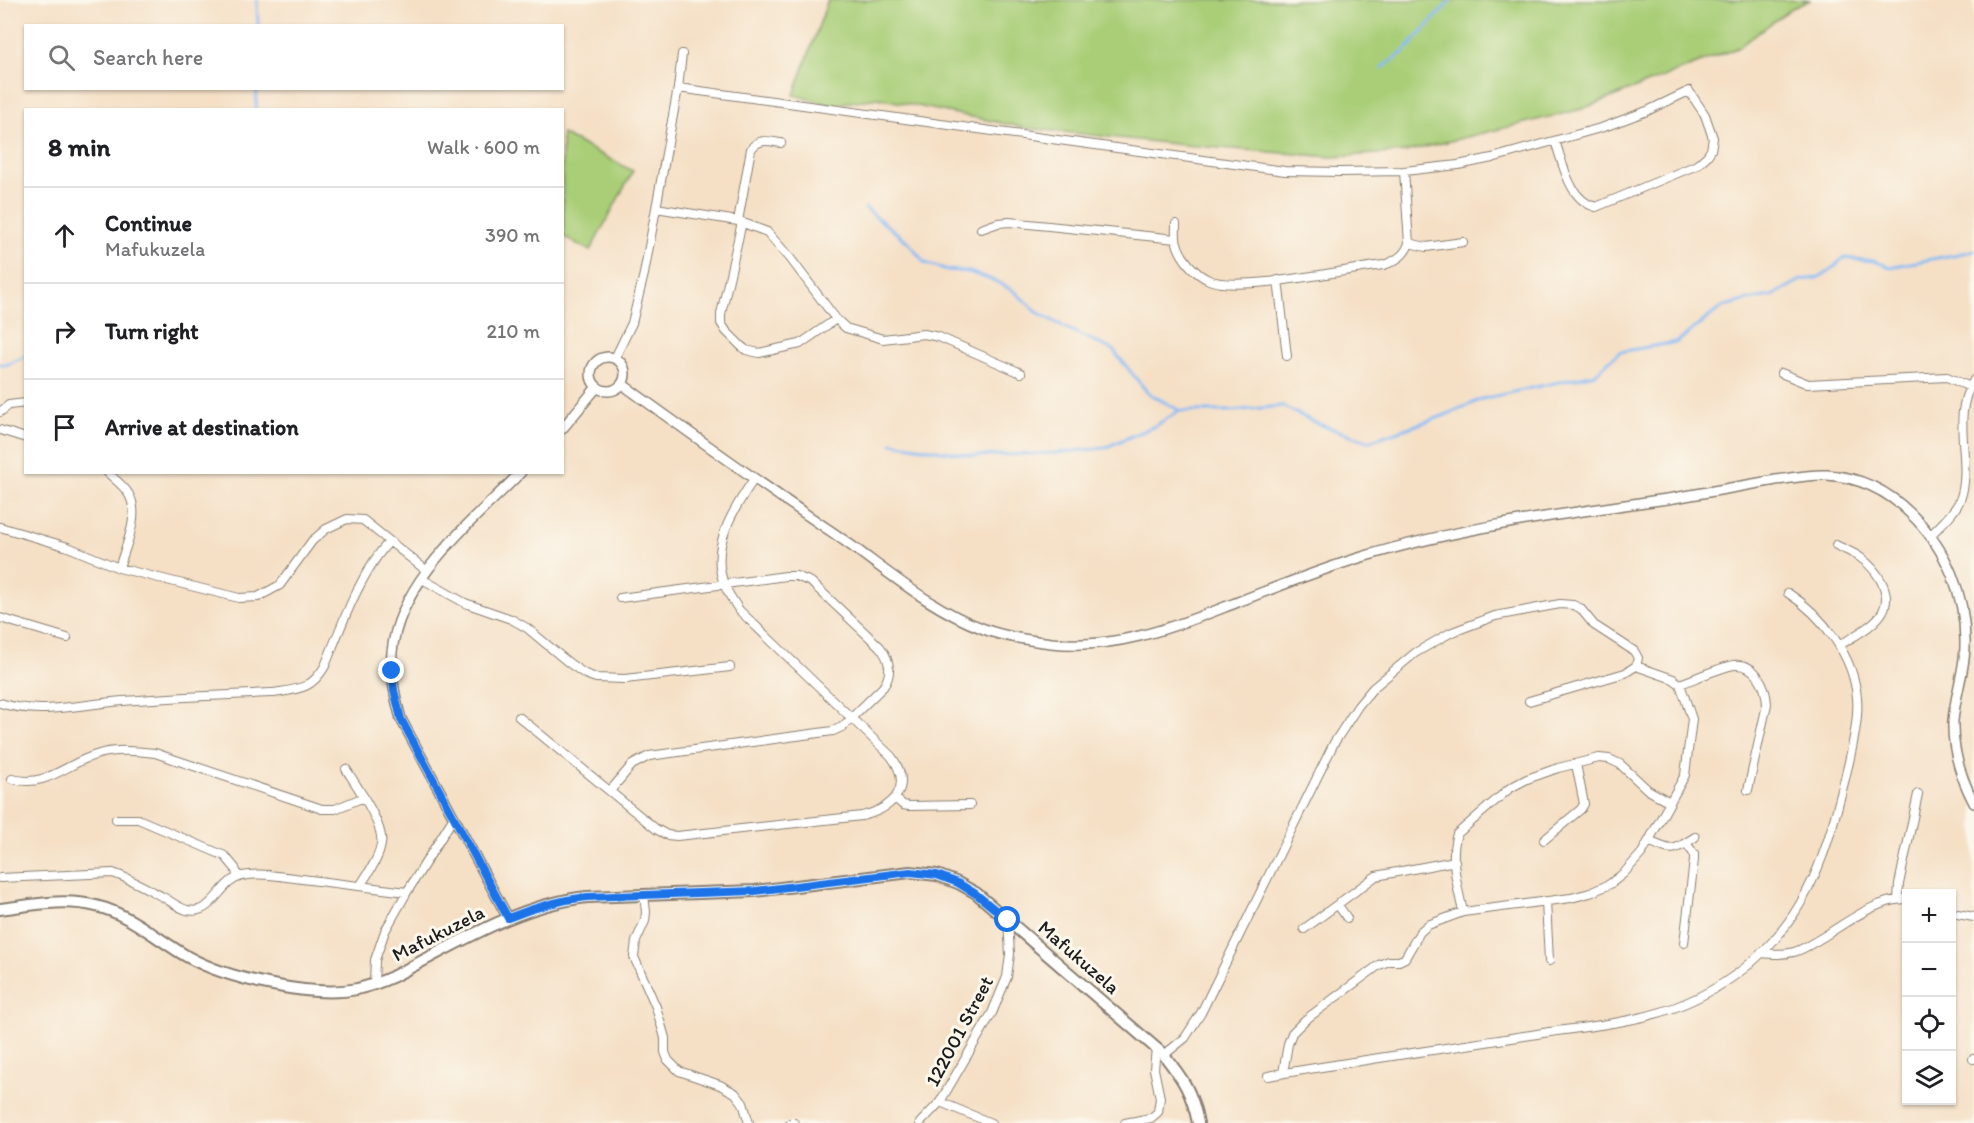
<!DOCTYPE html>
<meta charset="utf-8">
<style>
:root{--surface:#fff;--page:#f6f6f6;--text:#202124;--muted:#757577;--line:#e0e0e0}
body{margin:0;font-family:Itim,sans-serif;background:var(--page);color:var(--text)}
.controls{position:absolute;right:18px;bottom:18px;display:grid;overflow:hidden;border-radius:0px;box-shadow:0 2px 4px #0004}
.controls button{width:54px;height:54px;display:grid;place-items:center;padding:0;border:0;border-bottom:2px solid var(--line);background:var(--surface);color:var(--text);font:30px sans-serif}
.stop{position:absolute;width:18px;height:18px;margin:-14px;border:4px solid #1a73e8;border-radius:50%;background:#fff}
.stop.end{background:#1a73e8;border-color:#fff;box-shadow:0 2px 6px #0008}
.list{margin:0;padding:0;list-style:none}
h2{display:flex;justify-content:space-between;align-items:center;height:78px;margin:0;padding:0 24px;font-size:26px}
h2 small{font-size:20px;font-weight:400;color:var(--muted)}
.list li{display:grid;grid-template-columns:39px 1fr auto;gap:18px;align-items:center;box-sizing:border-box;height:96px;padding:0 24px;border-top:2px solid var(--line)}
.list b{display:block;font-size:22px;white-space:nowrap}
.list p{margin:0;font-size:20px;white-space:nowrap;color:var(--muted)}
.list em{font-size:20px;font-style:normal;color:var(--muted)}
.icon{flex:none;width:33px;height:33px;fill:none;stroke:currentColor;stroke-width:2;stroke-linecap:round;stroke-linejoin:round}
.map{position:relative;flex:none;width:1974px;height:1123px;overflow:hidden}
.search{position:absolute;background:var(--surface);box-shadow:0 2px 4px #0004;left:24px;top:24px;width:540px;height:66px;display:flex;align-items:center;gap:15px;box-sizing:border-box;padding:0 21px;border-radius:0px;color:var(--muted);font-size:22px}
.panel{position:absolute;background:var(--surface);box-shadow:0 2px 4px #0004;left:24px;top:108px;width:540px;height:366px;border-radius:0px}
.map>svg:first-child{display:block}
.green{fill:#a9ce77;stroke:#62754a;stroke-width:1.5}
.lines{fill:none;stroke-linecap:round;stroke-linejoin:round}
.stream{stroke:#86bbf5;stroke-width:3}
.minor-casing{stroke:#887e71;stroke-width:10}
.tertiary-casing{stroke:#887e71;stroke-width:12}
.secondary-casing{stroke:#887e71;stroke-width:14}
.minor{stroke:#fff;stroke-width:8}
.tertiary{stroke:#fff;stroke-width:9}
.secondary{stroke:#fff;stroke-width:10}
.route{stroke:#1a73e8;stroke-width:8}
.labels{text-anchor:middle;stroke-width:6;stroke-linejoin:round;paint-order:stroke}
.street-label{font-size:20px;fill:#1c1c1c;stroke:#fbf7ec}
</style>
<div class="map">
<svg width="1974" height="1123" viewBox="0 0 1974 1123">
<rect width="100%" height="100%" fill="#fbf7ec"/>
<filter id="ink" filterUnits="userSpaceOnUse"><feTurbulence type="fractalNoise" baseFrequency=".0167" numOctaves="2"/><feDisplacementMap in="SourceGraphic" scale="12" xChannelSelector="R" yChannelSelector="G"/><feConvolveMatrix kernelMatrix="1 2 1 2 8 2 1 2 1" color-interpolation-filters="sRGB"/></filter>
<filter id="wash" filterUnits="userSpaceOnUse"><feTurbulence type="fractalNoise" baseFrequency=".008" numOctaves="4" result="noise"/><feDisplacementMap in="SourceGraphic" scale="24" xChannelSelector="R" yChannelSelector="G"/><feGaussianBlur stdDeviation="1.35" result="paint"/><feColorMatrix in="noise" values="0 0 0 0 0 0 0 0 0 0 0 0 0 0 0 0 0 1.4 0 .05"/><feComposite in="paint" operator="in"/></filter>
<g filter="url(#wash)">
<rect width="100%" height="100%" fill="#f5e0c6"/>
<path class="green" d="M828,0H1811L1792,8L1737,48L1582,109L1405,152L1332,157L1184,145L1026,128L878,98L830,105L794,95Z
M562,134L633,171L590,251L563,236Z"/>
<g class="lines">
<path class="stream" d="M257,0L258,26
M1382,68L1405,51L1451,0
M256,110L257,88
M865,208L908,242L925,263L948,270L969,272L995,281L1014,291L1037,312L1068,329L1113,350L1148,393L1179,410
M0,364L6,365L26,356
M892,443L974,456L1056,453L1104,448L1155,426L1179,411H1232L1282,406L1318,424L1369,441L1443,416L1482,399L1595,374L1619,352L1677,342L1722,307L1747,300L1772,296L1801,280L1817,278L1830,271L1843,258L1874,261L1890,267L1974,251"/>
</g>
</g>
<g filter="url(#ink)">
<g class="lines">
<g class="minor-casing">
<path id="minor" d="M678,88L1285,171L1340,172L1404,171L1458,165L1492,158L1604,127L1647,111L1689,91L1705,115L1713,138L1711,150L1707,156L1697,165L1596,207C1569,201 1563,163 1555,141
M656,208L738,221L767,232L790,258L836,319L846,328L883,339L924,334L939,337L1021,373
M738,221L751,149C759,138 768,141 781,143
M742,222L721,314V323L726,331L741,346L746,350L759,353L800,344L836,319
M1176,224C1176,230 1175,237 1177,243C1181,258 1195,274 1209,280C1239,293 1347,269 1384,265C1396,261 1406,254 1409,243L1404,171
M981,229L998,223L1009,222L1176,239
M1409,243L1426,247L1463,242
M1278,280L1287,356
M615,358L632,323L644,274L678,88L682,54
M1781,373L1808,384L1947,377L1970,387
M0,412L9,405L26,403
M0,430L26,438
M107,472C114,479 123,485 128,493C142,514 125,547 119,568
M0,527L68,547L119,568L239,598L258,597L280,585L312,541L326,529L347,519L363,520L427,571
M1930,536C1940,525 1954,514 1960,500C1974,463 1949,417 1974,380
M1836,545C1844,549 1854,553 1861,558C1876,569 1893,592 1883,611C1875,626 1853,636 1839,646
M422,579L465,603L511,619L527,628L569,663L585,674L596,678L625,679L730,667
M0,618L67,638
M1680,684C1694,679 1721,667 1734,665C1756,663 1766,686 1767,704L1748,790
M0,703C39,716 83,704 123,701C173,697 224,695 274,693C299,689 312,689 325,666C340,629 361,571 389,542
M519,717L656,829L667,835L677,836L862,816C894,808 914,787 891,756L739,610C734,602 728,594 725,586C708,548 734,508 754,479
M346,769C356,785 385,826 381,844C379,859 368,873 360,886
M12,779C49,788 65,763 99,754C117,749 136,751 155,753L322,809H335L364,797
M610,791L632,765L649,756L833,731L842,727L883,687C893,673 890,660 880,647L811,582L796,576H786L620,598
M895,798L903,805L909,806L970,805
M116,819H138L225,856L235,868L238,877
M1544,840L1581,809L1584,804L1576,764
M1649,841C1673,852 1672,852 1695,837
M0,878L113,873C131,879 146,888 163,897C170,901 179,908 187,910C214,916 219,881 242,876C261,872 283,877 302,879C337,883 372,888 407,892
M644,895L646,912L645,921L636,941L634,957L656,1007L665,1038V1052L668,1060L679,1071L720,1085L735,1093L743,1103L749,1123
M1898,899L1899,884L1918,794
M1546,901L1549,961
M1338,905L1347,918
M1463,912C1458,888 1449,858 1457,834L1510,788L1527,779L1558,768L1599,758L1609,759L1620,764L1648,790L1670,802
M1952,913L1974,917
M1304,929L1376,876L1455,861
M1684,943L1694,860V854L1686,843
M1761,953C1772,954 1783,955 1794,952C1804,949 1814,942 1823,937C1849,921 1875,900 1906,899
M374,985L375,960L385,931L407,892L454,817
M1164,1055L1185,1038L1201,1013L1334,743L1358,706L1373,688L1415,653L1450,633L1495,616L1560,604L1573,605L1580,608L1594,625L1634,651L1638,658L1636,666L1625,673L1529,701
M1973,1059H1974
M1283,1073L1288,1044L1292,1033L1305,1020L1379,965L1389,961H1399L1405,958L1420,932L1428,925L1463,912L1571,898L1590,893L1610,884L1624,873L1642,853L1685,775L1692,719L1680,684L1673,679L1636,666
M1268,1076C1359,1060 1451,1048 1543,1033C1591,1026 1644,1022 1688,1002C1720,988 1751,966 1774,940C1818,891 1834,825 1849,762C1853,744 1859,717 1857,698C1854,656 1822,615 1788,593
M790,1123H794
M920,1123L940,1102
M991,1123L940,1102L992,1013L1007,977L1010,954L1008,920
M1125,1123L1151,1118L1158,1112L1160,1098L1154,1069L1156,1048"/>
</g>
<g class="tertiary-casing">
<path id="tertiary" d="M591 374a17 17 0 1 1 34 0a17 17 0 1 1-34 0Z
M622,384C691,434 761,484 832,532C882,566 927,608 984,629C1005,637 1029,640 1051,643C1112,650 1169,629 1225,607C1271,589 1316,571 1362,557C1464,526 1570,513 1674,498C1708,492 1742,486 1776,480C1793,478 1810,474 1827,475C1859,477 1888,491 1911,514C1946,548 1966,595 1965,645C1965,670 1955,695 1953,721C1952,750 1961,778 1974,803
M562,429L597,387
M508,918L401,719C395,698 390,675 392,652C399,579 473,521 521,472"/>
</g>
<g class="secondary-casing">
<path id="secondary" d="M0,909C32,905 64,898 96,906C130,914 158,940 188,957C228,979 312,998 357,989C370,986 381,982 392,977C455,945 516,905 587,897L755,891L910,872L937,875L958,883L976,893L1164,1055C1183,1079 1192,1092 1198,1123"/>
</g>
<use href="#minor" class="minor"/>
<use href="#tertiary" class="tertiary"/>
<use href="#secondary" class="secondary"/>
</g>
</g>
<g class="lines" filter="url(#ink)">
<path class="route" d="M392,671L394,690L401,719L508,918C535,907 559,900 587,897L755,891L910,872L937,875L958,883L976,894L1008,920"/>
</g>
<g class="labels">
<g class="street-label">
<text transform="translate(438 933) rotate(-27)" y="7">Mafukuzela</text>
<text transform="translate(1079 957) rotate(41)" y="7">Mafukuzela</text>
<text transform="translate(959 1031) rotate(-62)" y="7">122001 Street</text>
</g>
</g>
</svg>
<div class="controls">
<button>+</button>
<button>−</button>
<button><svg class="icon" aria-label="locate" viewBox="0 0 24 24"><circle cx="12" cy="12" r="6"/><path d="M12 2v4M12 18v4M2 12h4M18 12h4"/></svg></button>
<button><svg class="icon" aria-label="layers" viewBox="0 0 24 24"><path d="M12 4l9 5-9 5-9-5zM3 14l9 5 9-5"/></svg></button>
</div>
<div class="stop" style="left:1008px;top:920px"></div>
<div class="stop end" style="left:392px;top:671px"></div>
<div class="search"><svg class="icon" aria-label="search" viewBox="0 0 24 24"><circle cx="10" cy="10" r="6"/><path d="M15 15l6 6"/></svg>Search here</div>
<section class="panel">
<h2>8 min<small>Walk · 600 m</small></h2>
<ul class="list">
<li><svg class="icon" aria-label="ahead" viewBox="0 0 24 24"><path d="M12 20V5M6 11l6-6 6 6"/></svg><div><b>Continue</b><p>Mafukuzela</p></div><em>390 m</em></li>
<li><svg class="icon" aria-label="right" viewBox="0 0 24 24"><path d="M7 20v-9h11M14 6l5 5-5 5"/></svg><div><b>Turn right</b></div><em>210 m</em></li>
<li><svg class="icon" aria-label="arrive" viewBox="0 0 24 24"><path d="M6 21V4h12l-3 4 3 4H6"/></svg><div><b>Arrive at destination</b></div></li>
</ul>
</section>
</div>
